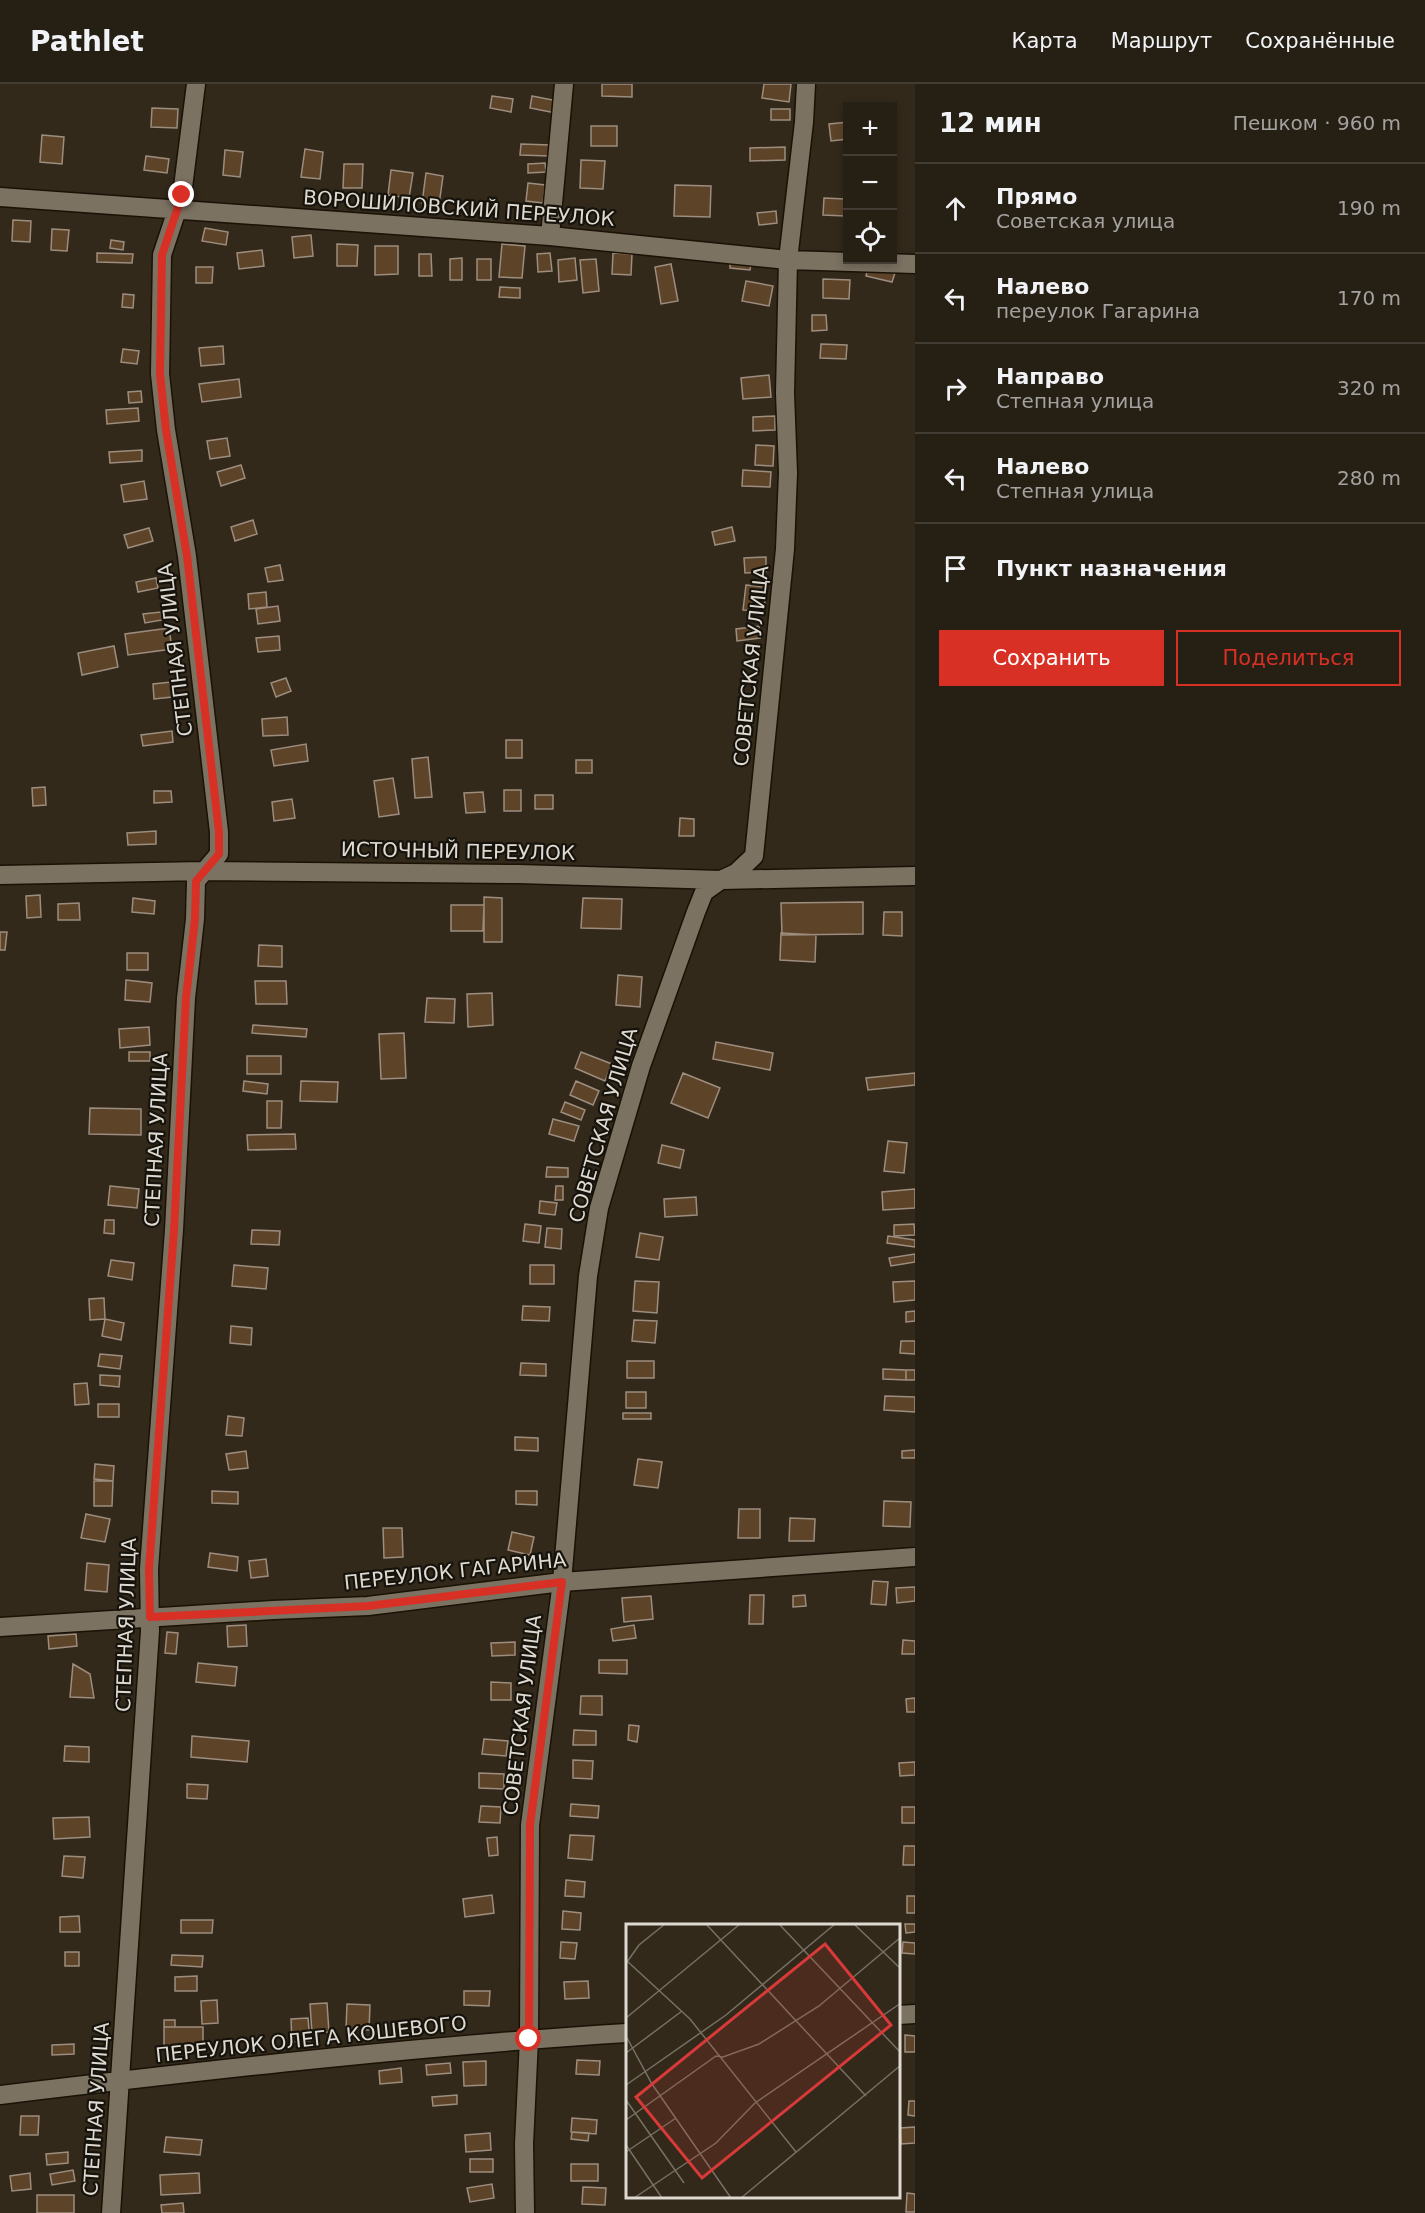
<!DOCTYPE html>
<html lang="ru">
<meta charset="utf-8">
<style>
:root{--surface:#261f14;--page:#322c22;--text:#f1f3f6;--muted:#a4a2a0;--line:#423d34;--accent:#d93025}
body{margin:0;font-family:"DejaVu Sans",sans-serif;background:var(--page);color:var(--text)}
.controls{position:absolute;right:18px;top:18px;display:grid;overflow:hidden;border-radius:0px;box-shadow:0 3px 9px #0003}
.controls button{width:54px;height:54px;display:grid;place-items:center;padding:0;border:0;border-bottom:2px solid var(--line);background:var(--surface);color:var(--text);font:30px sans-serif}
.stop{position:absolute;width:18px;height:18px;margin:-14px;border:4px solid #d93025;border-radius:50%;background:#fff}
.stop.end{background:#d93025;border-color:#fff;box-shadow:0 2px 6px #0008}
.list{margin:0;padding:0;list-style:none}
h2{display:flex;justify-content:space-between;align-items:center;height:78px;margin:0;padding:0 24px;font-size:26px}
h2 small{font-size:20px;font-weight:400;color:var(--muted)}
.list li{display:grid;grid-template-columns:39px 1fr auto;gap:18px;align-items:center;box-sizing:border-box;height:90px;padding:0 24px;border-top:2px solid var(--line)}
.list b{display:block;font-size:22px;white-space:nowrap}
.list p{margin:0;font-size:20px;white-space:nowrap;color:var(--muted)}
.list em{font-size:20px;font-style:normal;color:var(--muted)}
.actions{display:flex;gap:12px;padding:18px 24px}
.actions a{flex:1;padding:14px 0;border:2px solid var(--accent);border-radius:0px;text-align:center;font-size:21px;color:var(--accent)}
.actions .main{background:var(--accent);color:#fff}
.icon{flex:none;width:33px;height:33px;fill:none;stroke:currentColor;stroke-width:2;stroke-linecap:round;stroke-linejoin:round}
.map{position:relative;flex:none;width:915px;height:2129px;overflow:hidden}
header{display:flex;align-items:center;gap:36px;box-sizing:border-box;height:84px;padding:0 30px;background:var(--surface);border-bottom:2px solid var(--line)}
header strong{font-size:28px}
nav{display:flex;gap:33px;margin-inline-start:auto;font-size:21px}
main{display:flex}
aside{flex:1;background:var(--surface)}
.map>svg:first-child{display:block}
.building{fill:#5d4428;stroke:#9c8d7f;stroke-width:1.5}
.lines{fill:none;stroke-linecap:round;stroke-linejoin:round}
.street-casing{stroke:#191205;stroke-width:21}
.street{stroke:#7c7262;stroke-width:18}
.route{stroke:#d93025;stroke-width:8}
.labels{text-anchor:middle;stroke-width:4.5;stroke-linejoin:round;paint-order:stroke}
.street-label{font-size:20px;fill:#dfdad1;stroke:#16130c}
.inset-road{fill:none;stroke:#777064;stroke-width:1.5}
.view{fill:#d73a39;fill-opacity:0.15;stroke:#d73a39;stroke-width:3}
.inset-edge{fill:none;stroke:#dfdad1;stroke-width:3}
</style>
<header>
<strong>Pathlet</strong>
<nav><a>Карта</a><a>Маршрут</a><a>Сохранённые</a></nav>
</header>
<main>
<div class="map">
<svg width="915" height="2129" viewBox="0 0 915 2129">
<rect width="100%" height="100%" fill="#32291b"/>
<path class="building" d="M602,0H632V13L602,12Z
M764,0H791L789,18L762,14Z
M492,12L513,15L511,28L490,24Z
M532,12L558,17L556,29L530,24Z
M152,24L178,25L177,44L151,43Z
M771,25H790V36H771Z
M848,38V55L831,57L829,40Z
M591,42H617V62H591Z
M42,51L64,53L62,80L40,78Z
M521,60L550,61V72L520,71Z
M785,63V76L750,77V64Z
M305,65L323,68L320,95L301,93Z
M225,66L243,68L240,93L223,91Z
M146,72L169,75L167,89L144,86Z
M581,76L605,77L603,105L580,104Z
M545,79L546,88L528,89V80Z
M344,80H363L362,104H343Z
M391,86L413,89L409,114L388,111Z
M426,89L443,92L439,121L422,119Z
M528,99L545,101L543,119L526,117Z
M675,101L711,102L710,133L674,132Z
M824,114L845,115V132L823,131Z
M776,127L777,139L759,141L757,129Z
M13,136L31,137L30,158L12,157Z
M205,144L228,148L226,161L202,157Z
M52,145L69,146L67,167L51,166Z
M311,151L313,172L294,174L292,153Z
M111,156L124,158L123,166L110,164Z
M337,160L358,161L357,182H337Z
M502,160L525,162L522,194L499,193Z
M375,162H398V190L375,191Z
M262,166L264,182L239,185L237,169Z
M97,169L133,170L132,179L97,178Z
M550,169L552,187L538,188L537,170Z
M613,169L632,170L631,191L612,190Z
M419,170H431L432,192H419Z
M462,174V196H450V175Z
M575,174L577,196L559,198L558,176Z
M477,175H491V196H477Z
M596,175L599,207L583,209L580,176Z
M730,177L751,179L750,186L730,184Z
M671,180L678,217L661,220L655,183Z
M196,183H213L212,199H196Z
M868,183L895,189L892,198L866,192Z
M823,195L850,196L849,215L823,214Z
M746,197L773,202L769,222L742,217Z
M500,203L520,204V214L499,213Z
M123,210L134,211L133,224L122,223Z
M812,231H826L827,246L812,247Z
M821,260L847,261L846,275L820,274Z
M223,262L224,280L201,282L199,264Z
M123,265L139,267L137,280L121,278Z
M769,291L771,313L743,315L741,294Z
M239,295L241,313L202,318L199,300Z
M141,307L142,318L129,319L128,308Z
M138,324L139,337L107,340L106,326Z
M775,332V346L753,347V333Z
M227,354L230,372L210,375L207,357Z
M756,361L774,362L773,382L755,381Z
M142,366V377L110,379L109,368Z
M241,381L245,394L221,402L217,388Z
M743,386L771,388L770,403L742,402Z
M144,397L147,415L124,418L121,401Z
M253,436L257,450L235,457L231,443Z
M732,443L735,457L715,461L712,448Z
M149,444L153,457L128,464L124,451Z
M766,473V488L745,489L744,474Z
M280,481L283,496L268,498L265,484Z
M156,494L158,504L138,508L136,498Z
M746,501L766,503L764,527L743,526Z
M266,508L267,523L249,525L248,510Z
M278,522L280,537L258,540L256,525Z
M161,528L162,536L145,539L143,530Z
M759,542L760,554L737,557L736,545Z
M169,544L172,565L128,571L125,550Z
M279,552L280,566L258,568L256,554Z
M114,562L118,583L82,591L78,569Z
M286,594L291,607L276,613L271,599Z
M171,598L172,613L154,615L153,600Z
M287,633L288,651L263,652L262,635Z
M172,647L173,658L143,662L141,651Z
M506,656H522V674H506Z
M306,660L308,677L274,682L271,666Z
M428,673L432,713L415,714L412,675Z
M576,676H592V689H576Z
M393,694L399,730L379,733L374,697Z
M45,703L46,721L33,722L32,704Z
M504,706H521V727H504Z
M154,707H171L172,718L154,719Z
M483,708L485,728L466,729L464,709Z
M535,711H553V725H535Z
M292,715L295,734L274,737L272,718Z
M680,734L694,735V752H679Z
M156,747V760L128,761L127,749Z
M40,811L41,833L27,834L26,812Z
M484,813L502,814V858H484Z
M133,814L155,817L154,830L132,828Z
M583,814L622,815L621,845L581,844Z
M863,818V850L782,851L781,819Z
M79,819L80,836H58V820Z
M451,821H484L483,847H451Z
M884,828H902V852L883,851Z
M0,848H7L5,866H0Z
M781,849L816,851L815,878L780,876Z
M259,861L282,862V883L258,882Z
M127,869H148V886H127Z
M618,891L642,893L640,923L616,921Z
M126,896L152,899L150,918L125,916Z
M255,897H286L287,920H256Z
M492,909L493,941L468,943L467,910Z
M427,914L455,915L454,939L425,938Z
M253,941L307,945L306,953L252,949Z
M149,943L150,961L120,964L119,945Z
M404,949L406,994L381,995L379,950Z
M716,958L773,969L770,986L713,975Z
M129,968H150V977H129Z
M581,968L612,980L605,997L575,984Z
M247,972H281V990H247Z
M683,989L720,1004L708,1034L671,1019Z
M915,989V1001L868,1006L866,994Z
M244,997L268,1000L267,1010L243,1007Z
M301,997L338,998L337,1018L300,1017Z
M576,997L599,1007L593,1021L570,1011Z
M267,1017H282L281,1044H267Z
M565,1018L585,1026L581,1036L561,1028Z
M90,1024L141,1025V1051L89,1050Z
M553,1035L579,1042L574,1057L549,1050Z
M295,1050L296,1065L248,1066L247,1051Z
M888,1057L907,1059L904,1089L884,1087Z
M662,1061L684,1066L680,1084L658,1079Z
M547,1083L568,1084V1093H546Z
M110,1102L139,1105L137,1124L108,1121Z
M556,1102H563V1116H555Z
M915,1105V1124L883,1126L882,1108Z
M696,1113L697,1131L665,1133L664,1115Z
M540,1117L557,1119L555,1131L539,1129Z
M105,1136H114V1150L104,1149Z
M525,1140L541,1142L539,1159L523,1157Z
M914,1140L915,1151L894,1152V1141Z
M547,1144L562,1145L561,1165L545,1163Z
M252,1146L280,1147L279,1161L251,1160Z
M640,1149L663,1153L659,1176L636,1173Z
M888,1152L915,1156V1163L887,1159Z
M915,1170V1178L891,1182L889,1174Z
M111,1176L134,1179L132,1196L108,1192Z
M234,1181L268,1184L266,1205L232,1202Z
M530,1181H554V1200H530Z
M635,1197L659,1198L657,1229L633,1227Z
M915,1197V1216L894,1218L893,1198Z
M104,1214L105,1235L90,1236L89,1215Z
M523,1222L550,1223L549,1237L522,1236Z
M915,1227V1237L906,1238V1228Z
M105,1235L124,1239L121,1256L102,1252Z
M634,1236L657,1237L655,1259L632,1257Z
M231,1242L252,1244L251,1261L230,1259Z
M901,1257H915V1270L900,1269Z
M100,1270L122,1272L120,1285L98,1282Z
M627,1277H654V1294H627Z
M521,1279L546,1280V1292L520,1291Z
M883,1285L906,1286V1296L883,1295Z
M906,1286H915V1296H906Z
M100,1291L120,1292L119,1303L100,1301Z
M87,1299L89,1320L75,1321L74,1300Z
M626,1308H646V1324H626Z
M885,1312L915,1313V1328L884,1326Z
M98,1320H119V1333H98Z
M623,1329H651V1335H623Z
M228,1332L244,1334L242,1352L226,1351Z
M515,1353L538,1354V1367L515,1366Z
M915,1366V1374H902V1367Z
M246,1367L248,1384L229,1386L226,1370Z
M638,1375L662,1378L658,1404L634,1401Z
M95,1380L114,1382L113,1397L94,1395Z
M94,1397H113L112,1422H94Z
M212,1407L238,1408V1420L212,1419Z
M516,1407H537V1421L516,1420Z
M884,1417L911,1418L910,1443L883,1442Z
M739,1425H760V1454H738Z
M86,1430L110,1435L105,1458L81,1454Z
M790,1434L815,1435L814,1457H789Z
M383,1444H402L403,1473L384,1474Z
M512,1448L534,1453L530,1471L508,1466Z
M210,1469L238,1473L237,1487L208,1483Z
M266,1475L268,1492L251,1494L249,1477Z
M87,1479L109,1481L107,1508L85,1506Z
M873,1497L888,1498L886,1521L871,1520Z
M915,1503V1517L897,1519L896,1504Z
M750,1511H764L763,1540H749Z
M805,1511L806,1522L793,1523V1512Z
M651,1512L653,1535L624,1538L622,1514Z
M246,1541L247,1562L228,1563L227,1542Z
M634,1541L636,1554L613,1557L611,1545Z
M167,1548L178,1549L176,1570L165,1569Z
M76,1550L77,1562L49,1565L48,1552Z
M903,1556L915,1557V1570H902Z
M515,1558V1571L492,1572L491,1559Z
M599,1576H627V1590L599,1589Z
M198,1579L237,1583L235,1602L196,1598Z
M73,1580L90,1590L94,1614L70,1613Z
M491,1598L511,1599V1616H491Z
M581,1612H602V1631L580,1630Z
M915,1614V1628H907L906,1615Z
M629,1641L639,1642L637,1658L628,1656Z
M574,1646L596,1647V1661H573Z
M192,1652L249,1657L247,1678L191,1673Z
M484,1655L508,1657L506,1672L482,1670Z
M65,1662L89,1663V1678L64,1677Z
M573,1676L593,1677L592,1695L573,1694Z
M915,1678V1691L900,1692L899,1679Z
M479,1689L504,1690V1705L479,1704Z
M187,1700L208,1701L207,1715L187,1714Z
M571,1720L599,1722L598,1734L570,1732Z
M481,1722L501,1723L500,1739L479,1738Z
M902,1723H915V1739H902Z
M89,1733L90,1753L54,1755L53,1734Z
M570,1751L594,1752L592,1776L568,1774Z
M497,1753L498,1771L489,1772L487,1754Z
M904,1762H915V1781H903Z
M64,1772L85,1773L83,1794L62,1792Z
M566,1796L585,1798L584,1813L565,1812Z
M492,1811L494,1829L465,1833L463,1815Z
M907,1812H915V1829H907Z
M563,1827L581,1829L580,1846L562,1845Z
M79,1832L80,1848H60V1833Z
M181,1836H213L212,1849H181Z
M905,1840H915V1848L906,1849Z
M561,1858L577,1859L575,1875L560,1874Z
M903,1858L915,1859V1870L902,1869Z
M65,1868H79V1882H65Z
M172,1871L203,1872L202,1883L171,1881Z
M197,1892V1907H175V1893Z
M588,1897L589,1914L565,1915L564,1898Z
M464,1907H490L489,1922L464,1921Z
M217,1916L218,1939L202,1940L201,1917Z
M327,1919L329,1948L312,1949L310,1920Z
M347,1920L370,1921L369,1946L346,1945Z
M308,1934L310,1957L292,1958L291,1935Z
M164,1936H175V1943H164Z
M164,1943H203V1966H164Z
M905,1951L915,1952V1968H905Z
M74,1960V1970L52,1971V1961Z
M577,1976L600,1977L599,1991L576,1990Z
M486,1977V2001L464,2002L463,1978Z
M450,1979L451,1989L427,1991L426,1981Z
M401,1984L402,1998L380,2000L379,1987Z
M457,2011V2020L433,2022L432,2013Z
M909,2017H915V2032L908,2031Z
M21,2032H39L38,2051H20Z
M572,2034L597,2036L596,2050L571,2048Z
M915,2043V2059L901,2060L900,2044Z
M572,2048L589,2049L588,2057L571,2055Z
M490,2049L491,2066L466,2068L465,2051Z
M166,2053L202,2056L200,2071L164,2068Z
M68,2068V2079L47,2081L46,2070Z
M470,2075H493V2088H470Z
M571,2080H598V2097H571Z
M73,2086L75,2097L52,2101L50,2090Z
M30,2089L31,2105L12,2107L10,2092Z
M199,2089L200,2109L161,2111L160,2091Z
M492,2100L494,2114L470,2118L467,2104Z
M583,2103L606,2104L605,2121L582,2120Z
M907,2109L915,2110V2128H906Z
M37,2111H74V2129H37Z
M183,2119L184,2129H162L161,2121Z"/>
<g class="lines">
<g class="street-casing">
<path id="street" d="M0,113L550,152L788,176L915,180
M550,152L564,0
M0,791L204,787L518,790L721,796L915,792
M0,1543L273,1526L368,1522L562,1498L915,1473
M898,1931L915,1930
M0,2011C208,1986 418,1962 627,1949
M111,2129L150,1547L149,1485L174,1146L186,914L195,835L196,797L219,770V748L187,472L166,346L160,290L162,171L182,111L196,0
M525,2129L524,2060L529,1955L530,1741L562,1498L588,1192L599,1124L641,982L696,828L704,808L721,796L736,789L754,772L785,465L788,389L785,309L788,176L804,38L806,0"/>
</g>
<use href="#street" class="street"/>
</g>
<g class="lines">
<path class="route" d="M182,111L162,171L160,290L166,346L187,472L219,748V770L196,797L195,835L186,914L174,1146L149,1485L150,1533L368,1522L562,1498L530,1741L529,1955"/>
</g>
<g class="labels">
<g class="street-label">
<text transform="translate(459 124) rotate(4)" y="7">ВОРОШИЛОВСКИЙ ПЕРЕУЛОК</text>
<text transform="translate(175 566) rotate(-97)" y="7">СТЕПНАЯ УЛИЦА</text>
<text transform="translate(751 582) rotate(-84)" y="7">СОВЕТСКАЯ УЛИЦА</text>
<text transform="translate(458 767) rotate(1)" y="7">ИСТОЧНЫЙ ПЕРЕУЛОК</text>
<text transform="translate(603 1041) rotate(-74)" y="7">СОВЕТСКАЯ УЛИЦА</text>
<text transform="translate(156 1056) rotate(-87)" y="7">СТЕПНАЯ УЛИЦА</text>
<text transform="translate(455 1487) rotate(-6)" y="7">ПЕРЕУЛОК ГАГАРИНА</text>
<text transform="translate(126 1541) rotate(-88)" y="7">СТЕПНАЯ УЛИЦА</text>
<text transform="translate(522 1631) rotate(-83)" y="7">СОВЕТСКАЯ УЛИЦА</text>
<text transform="translate(311 1955) rotate(-6)" y="7">ПЕРЕУЛОК ОЛЕГА КОШЕВОГО</text>
<text transform="translate(96 2025) rotate(-86)" y="7">СТЕПНАЯ УЛИЦА</text>
</g>
</g>
<g transform="translate(626 1840)">
<rect width="274" height="274" fill="#32291b"/>
<path class="inset-road" d="M80,0L240,172M153,0L275,129M228,0L275,45M1,37L64,95L170,228M1,38L13,21L39,0M0,94L114,0M0,112L26,160L105,274M0,129L56,87M0,161L100,91L209,0M0,176L58,259M0,196L90,132L97,133L133,120L193,82L275,13M0,221L36,274M0,228L50,194M8,274L90,219L129,179L275,79M115,274L275,141"/>
<path class="view" d="M199,20L265,101L76,254L10,173Z"/>
<rect width="274" height="274" class="inset-edge"/>
</g>
</svg>
<div class="controls">
<button>+</button>
<button>−</button>
<button><svg class="icon" aria-label="locate" viewBox="0 0 24 24"><circle cx="12" cy="12" r="6"/><path d="M12 2v4M12 18v4M2 12h4M18 12h4"/></svg></button>
</div>
<div class="stop" style="left:529px;top:1955px"></div>
<div class="stop end" style="left:182px;top:111px"></div>
</div>
<aside>
<h2>12 мин<small>Пешком · 960 m</small></h2>
<ul class="list">
<li><svg class="icon" aria-label="ahead" viewBox="0 0 24 24"><path d="M12 20V5M6 11l6-6 6 6"/></svg><div><b>Прямо</b><p>Советская улица</p></div><em>190 m</em></li>
<li><svg class="icon" aria-label="left" viewBox="0 0 24 24"><path d="M17 20v-9H6M10 6l-5 5 5 5"/></svg><div><b>Налево</b><p>переулок Гагарина</p></div><em>170 m</em></li>
<li><svg class="icon" aria-label="right" viewBox="0 0 24 24"><path d="M7 20v-9h11M14 6l5 5-5 5"/></svg><div><b>Направо</b><p>Степная улица</p></div><em>320 m</em></li>
<li><svg class="icon" aria-label="left" viewBox="0 0 24 24"><path d="M17 20v-9H6M10 6l-5 5 5 5"/></svg><div><b>Налево</b><p>Степная улица</p></div><em>280 m</em></li>
<li><svg class="icon" aria-label="arrive" viewBox="0 0 24 24"><path d="M6 21V4h12l-3 4 3 4H6"/></svg><div><b>Пункт назначения</b></div></li>
</ul>
<div class="actions"><a class="main">Сохранить</a><a>Поделиться</a></div>
</aside>
</main>
